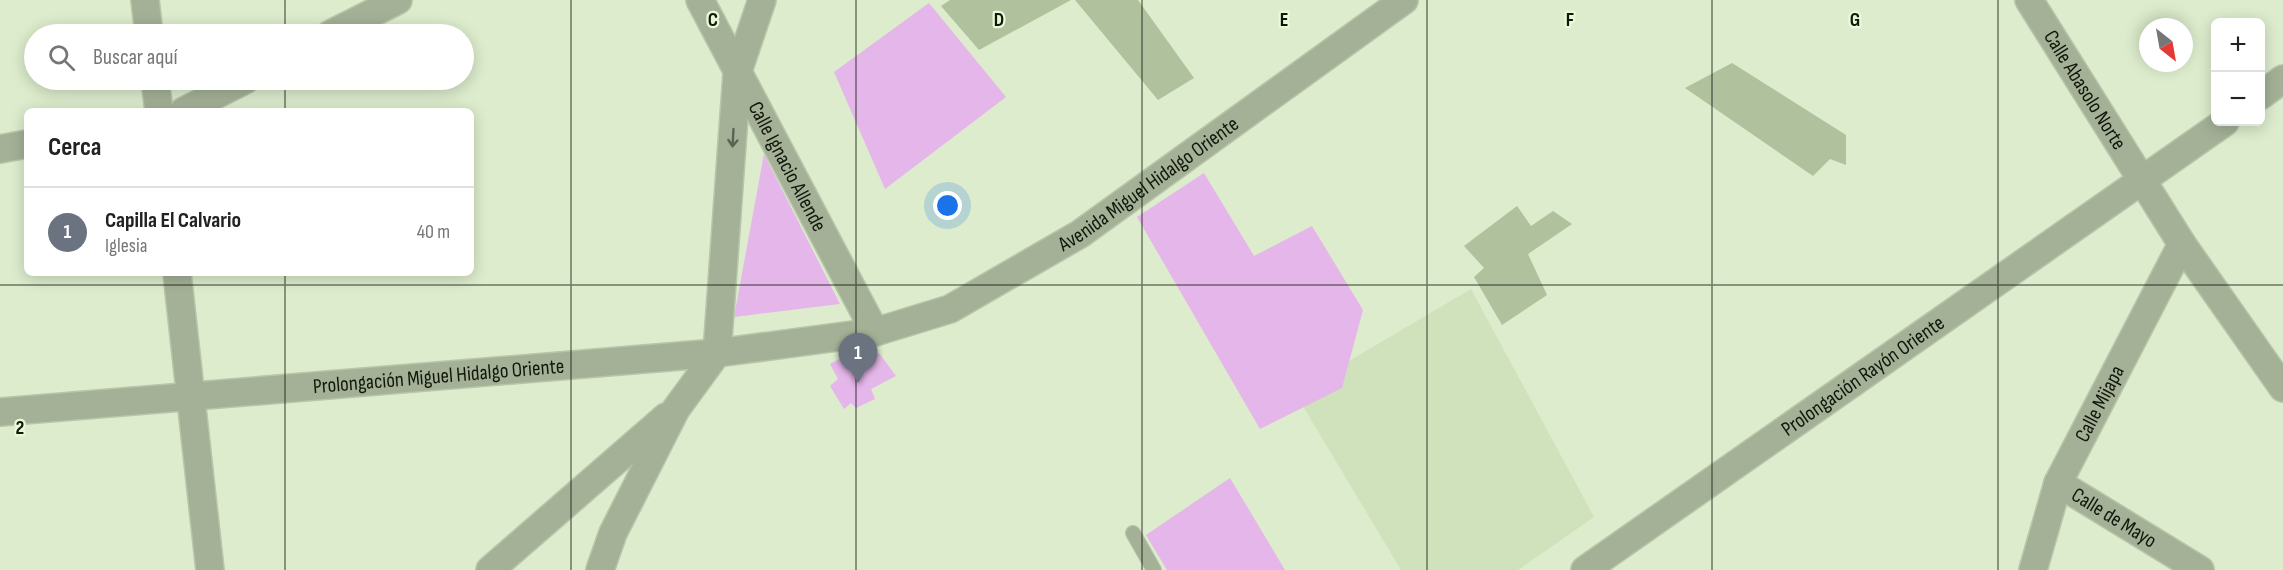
<!DOCTYPE html>
<html lang="es">
<meta charset="utf-8">
<style>
:root{--surface:#fff;--page:#f6f6f6;--text:#222;--muted:#767676;--line:#e0e0e0;--accent:#9b3ba4}
body{margin:0;font-family:"Sofia Sans Condensed",sans-serif;background:var(--page);color:var(--text)}
.controls{position:absolute;right:18px;top:18px;display:grid;overflow:hidden;border-radius:9px;box-shadow:0 3px 15px #0003}
.controls button{width:54px;height:54px;display:grid;place-items:center;padding:0;border:0;border-bottom:2px solid var(--line);background:var(--surface);color:var(--text);font:30px sans-serif}
.compass{position:absolute;left:2139px;top:18px;width:54px;height:54px;border-radius:50%;background:var(--surface);box-shadow:0 3px 15px #0003;rotate:149deg}
.you{position:absolute;left:948px;top:206px;width:21px;height:21px;margin:-15px;border:4px solid #fff;border-radius:50%;background:#1a73e8;box-shadow:0 0 0 9px #1a73e833}
.badge{display:grid;place-items:center;width:39px;height:39px;border-radius:50%;background:var(--accent);color:#fff;font-size:20px;font-weight:700}
.pin{position:absolute;translate:-50% -50px;filter:drop-shadow(0 2px 3px #0008)}
.pin::after{content:'';position:absolute;top:32px;width:21px;height:18px;background:inherit;clip-path:polygon(0 0,100% 0,50% 100%)}
.list{margin:0;padding:0;list-style:none}
h2{display:flex;justify-content:space-between;align-items:center;height:78px;margin:0;padding:0 24px;font-size:26px}
h2 small{font-size:20px;font-weight:400;color:var(--muted)}
.list li{display:grid;grid-template-columns:39px 1fr auto;gap:18px;align-items:center;box-sizing:border-box;height:90px;padding:0 24px;border-top:2px solid var(--line)}
.list b{display:block;font-size:22px;white-space:nowrap}
.list p{margin:0;font-size:20px;white-space:nowrap;color:var(--muted)}
.list em{font-size:20px;font-style:normal;color:var(--muted)}
.icon{flex:none;width:33px;height:33px;fill:none;stroke:currentColor;stroke-width:2;stroke-linecap:round;stroke-linejoin:round}
.map{position:relative;flex:none;width:2283px;height:570px;overflow:hidden}
.search{position:absolute;background:var(--surface);box-shadow:0 3px 15px #0003;left:24px;top:24px;width:450px;height:66px;display:flex;align-items:center;gap:15px;box-sizing:border-box;padding:0 21px;border-radius:33px;color:var(--muted);font-size:22px}
.panel{position:absolute;background:var(--surface);box-shadow:0 3px 15px #0003;left:24px;top:108px;width:450px;height:168px;border-radius:9px}
.map>svg:first-child{display:block}
.built{fill:#cfe2bb}
.green{fill:#b0c19e}
.building{fill:#e5b6e9}
.lines{fill:none;stroke-linecap:round;stroke-linejoin:round}
.service-casing{stroke:#b7c6a9;stroke-width:16}
.minor-casing{stroke:#b7c6a9;stroke-width:30}
.service{stroke:#a4b197;stroke-width:14}
.minor{stroke:#a4b197;stroke-width:27}
.oneway{stroke:#5a6451}
.grid{fill:none;stroke:#11170b;stroke-width:1.5;stroke-opacity:0.55}
.labels{text-anchor:middle;stroke-width:4.5;stroke-linejoin:round;paint-order:stroke}
.street-label{font-size:21px;fill:#11170b;stroke:#eafad9}
.grid-label{font-size:20px;text-anchor:middle;font-weight:bold;fill:#11170b;stroke:#eafad9;stroke-width:4.5;stroke-linejoin:round;paint-order:stroke}
</style>
<div class="map">
<svg width="2283" height="570" viewBox="0 0 2283 570">
<rect width="100%" height="100%" fill="#dceccc"/>
<path class="built" d="M1471,289L1594,517L1518,570H1401L1295,393Z"/>
<path class="green" d="M950,0H1071L979,50L941,6Z
M1075,0H1138L1194,78L1158,100Z
M1732,63L1846,135V165L1830,159L1813,176L1685,88Z
M1517,206L1531,226L1553,211L1572,224L1528,254L1547,295L1502,325L1474,277L1484,268L1464,246Z"/>
<path class="building" d="M929,3L1006,97L885,189L834,72Z
M764,154L840,304L734,317Z
M1204,173L1254,256L1312,226L1363,310L1342,388L1260,429L1137,217Z
M850,353L858,367L879,353L896,376L871,389L875,399L856,408L851,403L844,409L830,386L838,379L830,364Z
M1230,478L1285,570H1167L1146,535Z"/>
<g class="lines">
<g class="service-casing">
<path id="service" d="M1133,533L1154,570"/>
</g>
<g class="minor-casing">
<g id="minor">
<path d="M145,0L149,34"/>
<path id="s1" d="M700,0L875,332"/>
<path id="s2" d="M2029,0L2182,244L2283,388"/>
<path d="M331,34L398,0"/>
<path d="M155,80L159,111"/>
<path d="M2260,96L2283,79"/>
<path d="M184,111L245,80"/>
<path d="M0,149L27,144"/>
<path d="M177,273L210,570"/>
<path id="s3" d="M0,412L717,353L875,332L950,309L1080,234L1404,0"/>
<path id="s4" d="M2058,483L2200,570"/>
<path d="M490,570L666,417"/>
<path d="M600,570L613,533L676,409L717,353L737,74L762,0"/>
<path id="s5" d="M1585,570L2225,122"/>
<path id="s6" d="M2033,570L2058,483L2182,244"/>
</g>
</g>
<use href="#service" class="service"/>
<use href="#minor" class="minor"/>
</g>
<defs><path id="oneway-shaft" d="M-6 0H5M1.5-3L5.5 0L1.5 3" fill="none" stroke-width="1.6" stroke-linecap="round" stroke-linejoin="round" transform="scale(1.5)"/></defs>
<use class="oneway" href="#oneway-shaft" transform="translate(733 138) rotate(93)"/>
<path class="grid" d="M285,0V34M571,0V570M856,0V570M1142,0V570M1427,0V570M1712,0V570M1998,0V570M285,80V111M285,273V570M0,285H2283"/>
<g class="labels">
<g class="street-label">
<text dy="7" stroke="none"><textPath href="#s2" startOffset="106">Calle Abasolo Norte</textPath></text>
<text dy="7" stroke="none"><textPath href="#s1" startOffset="188">Calle Ignacio Allende</textPath></text>
<text dy="7" stroke="none"><textPath href="#s3" startOffset="1192">Avenida Miguel Hidalgo Oriente</textPath></text>
<text dy="7" stroke="none"><textPath href="#s3" startOffset="440">Prolongación Miguel Hidalgo Oriente</textPath></text>
<text dy="7" stroke="none"><textPath href="#s5" startOffset="339">Prolongación Rayón Oriente</textPath></text>
<text dy="7" stroke="none"><textPath href="#s6" startOffset="180">Calle Mijapa</textPath></text>
<text dy="7" stroke="none"><textPath href="#s4" startOffset="66">Calle de Mayo</textPath></text>
</g>
</g>
<g class="grid-label">
<text x="713" y="26">C</text>
<text x="999" y="26">D</text>
<text x="1284" y="26">E</text>
<text x="1570" y="26">F</text>
<text x="1855" y="26">G</text>
<text x="20" y="434">2</text>
</g>
</svg>
<div class="controls">
<button>+</button>
<button>−</button>
</div>
<svg class="compass" viewBox="-18 -18 36 36"><path d="M0-13l5 13h-10z" fill="#e53935"/><path d="M0 13l5-13h-10z" fill="#767676"/></svg>
<div class="you"></div>
<div class="pin badge" style="left:858px;top:383px;background:#6b7280">1</div>
<div class="search"><svg class="icon" aria-label="search" viewBox="0 0 24 24"><circle cx="10" cy="10" r="6"/><path d="M15 15l6 6"/></svg>Buscar aquí</div>
<section class="panel">
<h2>Cerca<small></small></h2>
<ul class="list">
<li><span class="badge" style="background:#6b7280">1</span><div><b>Capilla El Calvario</b><p>Iglesia</p></div><em>40 m</em></li>
</ul>
</section>
</div>
